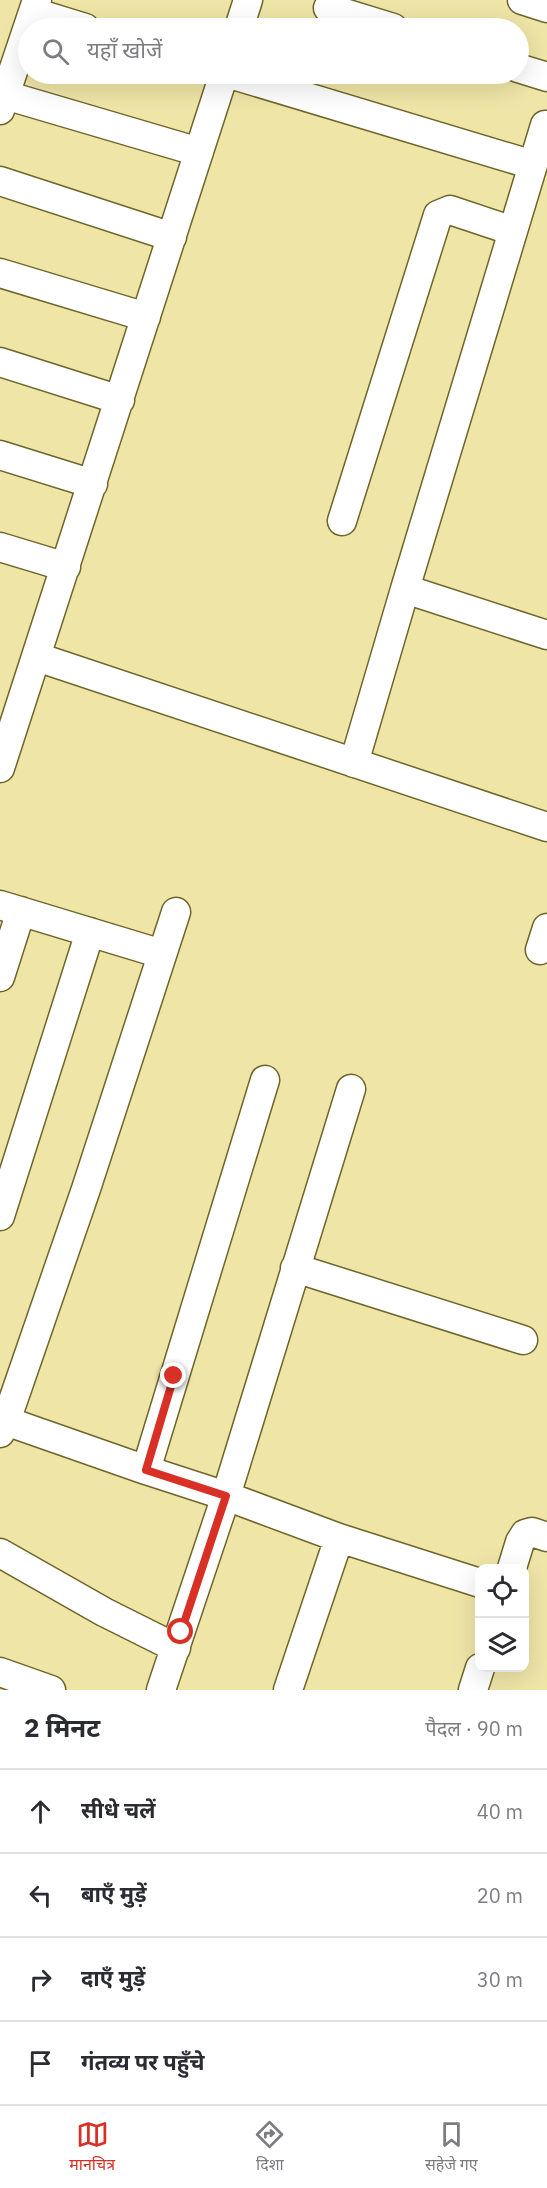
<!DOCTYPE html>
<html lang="hi">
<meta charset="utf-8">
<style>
:root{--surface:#fff;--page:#f7f7f7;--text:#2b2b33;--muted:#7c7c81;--line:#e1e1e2;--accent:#d93025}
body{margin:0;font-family:"IBM Plex Sans","Noto Sans Devanagari",sans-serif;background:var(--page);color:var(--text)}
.controls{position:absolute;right:18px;bottom:18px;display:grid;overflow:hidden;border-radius:12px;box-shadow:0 6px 24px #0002}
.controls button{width:54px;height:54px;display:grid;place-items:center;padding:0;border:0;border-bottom:2px solid var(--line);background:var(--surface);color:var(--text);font:30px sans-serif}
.stop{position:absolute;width:18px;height:18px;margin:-14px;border:4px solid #d93025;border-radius:50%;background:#fff}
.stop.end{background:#d93025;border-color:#fff;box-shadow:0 2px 6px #0008}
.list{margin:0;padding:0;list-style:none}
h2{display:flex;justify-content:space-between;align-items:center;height:78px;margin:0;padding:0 24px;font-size:26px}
h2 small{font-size:20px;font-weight:400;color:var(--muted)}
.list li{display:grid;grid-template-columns:39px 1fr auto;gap:18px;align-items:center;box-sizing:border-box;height:84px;padding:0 24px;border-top:2px solid var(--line)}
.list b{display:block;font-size:22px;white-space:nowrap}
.list em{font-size:20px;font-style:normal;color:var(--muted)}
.icon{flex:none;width:33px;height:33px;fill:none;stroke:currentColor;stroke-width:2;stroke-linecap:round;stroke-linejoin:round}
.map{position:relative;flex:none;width:547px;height:1690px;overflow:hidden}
.search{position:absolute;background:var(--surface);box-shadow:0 6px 24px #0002;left:18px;right:18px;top:18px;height:66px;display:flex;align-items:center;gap:15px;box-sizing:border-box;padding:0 21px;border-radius:33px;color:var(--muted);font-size:22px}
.sheet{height:414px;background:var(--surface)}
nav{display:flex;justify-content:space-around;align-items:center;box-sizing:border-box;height:84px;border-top:2px solid var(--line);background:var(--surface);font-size:16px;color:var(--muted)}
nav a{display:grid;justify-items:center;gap:3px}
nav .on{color:var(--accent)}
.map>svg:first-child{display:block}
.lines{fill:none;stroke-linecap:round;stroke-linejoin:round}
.street-casing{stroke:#6e652a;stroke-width:31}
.street{stroke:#fff;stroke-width:28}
.route{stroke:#d93025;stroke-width:8}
</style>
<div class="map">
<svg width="547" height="1690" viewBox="0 0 547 1690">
<rect width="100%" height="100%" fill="#efe5a7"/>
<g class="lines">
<g class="street-casing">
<path id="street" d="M522,0L547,8
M328,8L393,28
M33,12L85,28
M239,28L248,0
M518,68L547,77
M230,74L533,165
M5,95L199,152
M0,110L37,0
M547,126L545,125L405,589L547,635
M0,181L172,237
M0,273L146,317
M0,362L120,400
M0,455L93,484
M342,521L438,215L450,210L513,231
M0,547L66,567
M37,657L547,827
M354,763L405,589
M0,768L224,74
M0,905L162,954
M540,950L547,928
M0,977L21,911
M0,1216L90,932
M295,1268L523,1340
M6,1421L146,1470L265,1080
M0,1433L6,1421L86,1189L176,912
M146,1470L226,1496L351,1089
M0,1553L104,1612L176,1648
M512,1568L520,1542L525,1534L532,1532L547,1537
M0,1672L51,1690
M161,1690L226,1496L339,1538L480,1583
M288,1690L339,1538
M473,1690L480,1668"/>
</g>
<use href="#street" class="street"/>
</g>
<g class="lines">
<path class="route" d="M174,1376L146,1470L226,1496L181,1632"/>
</g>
</svg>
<div class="controls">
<button><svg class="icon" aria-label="locate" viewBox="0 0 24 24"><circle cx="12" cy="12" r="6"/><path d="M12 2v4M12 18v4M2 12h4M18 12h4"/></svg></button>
<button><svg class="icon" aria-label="layers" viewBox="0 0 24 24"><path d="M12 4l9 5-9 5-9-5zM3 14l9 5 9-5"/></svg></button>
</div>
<div class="stop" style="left:181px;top:1632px"></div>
<div class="stop end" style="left:174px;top:1376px"></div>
<div class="search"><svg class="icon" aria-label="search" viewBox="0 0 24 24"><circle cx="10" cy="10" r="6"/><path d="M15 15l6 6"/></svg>यहाँ खोजें</div>
</div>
<section class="sheet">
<h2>2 मिनट<small>पैदल · 90 m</small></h2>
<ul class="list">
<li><svg class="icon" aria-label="ahead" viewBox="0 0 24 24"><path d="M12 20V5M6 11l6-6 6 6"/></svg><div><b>सीधे चलें</b></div><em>40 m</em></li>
<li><svg class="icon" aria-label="left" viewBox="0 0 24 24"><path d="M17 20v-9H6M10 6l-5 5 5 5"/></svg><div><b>बाएँ मुड़ें</b></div><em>20 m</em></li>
<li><svg class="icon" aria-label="right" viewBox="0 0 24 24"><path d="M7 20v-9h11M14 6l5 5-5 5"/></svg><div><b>दाएँ मुड़ें</b></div><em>30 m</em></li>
<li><svg class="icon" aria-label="arrive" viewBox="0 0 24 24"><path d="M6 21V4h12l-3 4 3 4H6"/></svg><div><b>गंतव्य पर पहुँचे</b></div></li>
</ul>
</section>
<nav>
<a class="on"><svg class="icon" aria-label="map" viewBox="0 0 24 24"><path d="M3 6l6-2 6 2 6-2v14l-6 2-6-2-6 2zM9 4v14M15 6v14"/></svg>मानचित्र</a>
<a><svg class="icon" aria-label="directions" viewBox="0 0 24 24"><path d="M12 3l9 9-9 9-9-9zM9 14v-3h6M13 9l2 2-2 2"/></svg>दिशा</a>
<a><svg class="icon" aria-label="saved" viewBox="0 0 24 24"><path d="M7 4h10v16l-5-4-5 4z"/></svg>सहेजे गए</a>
</nav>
